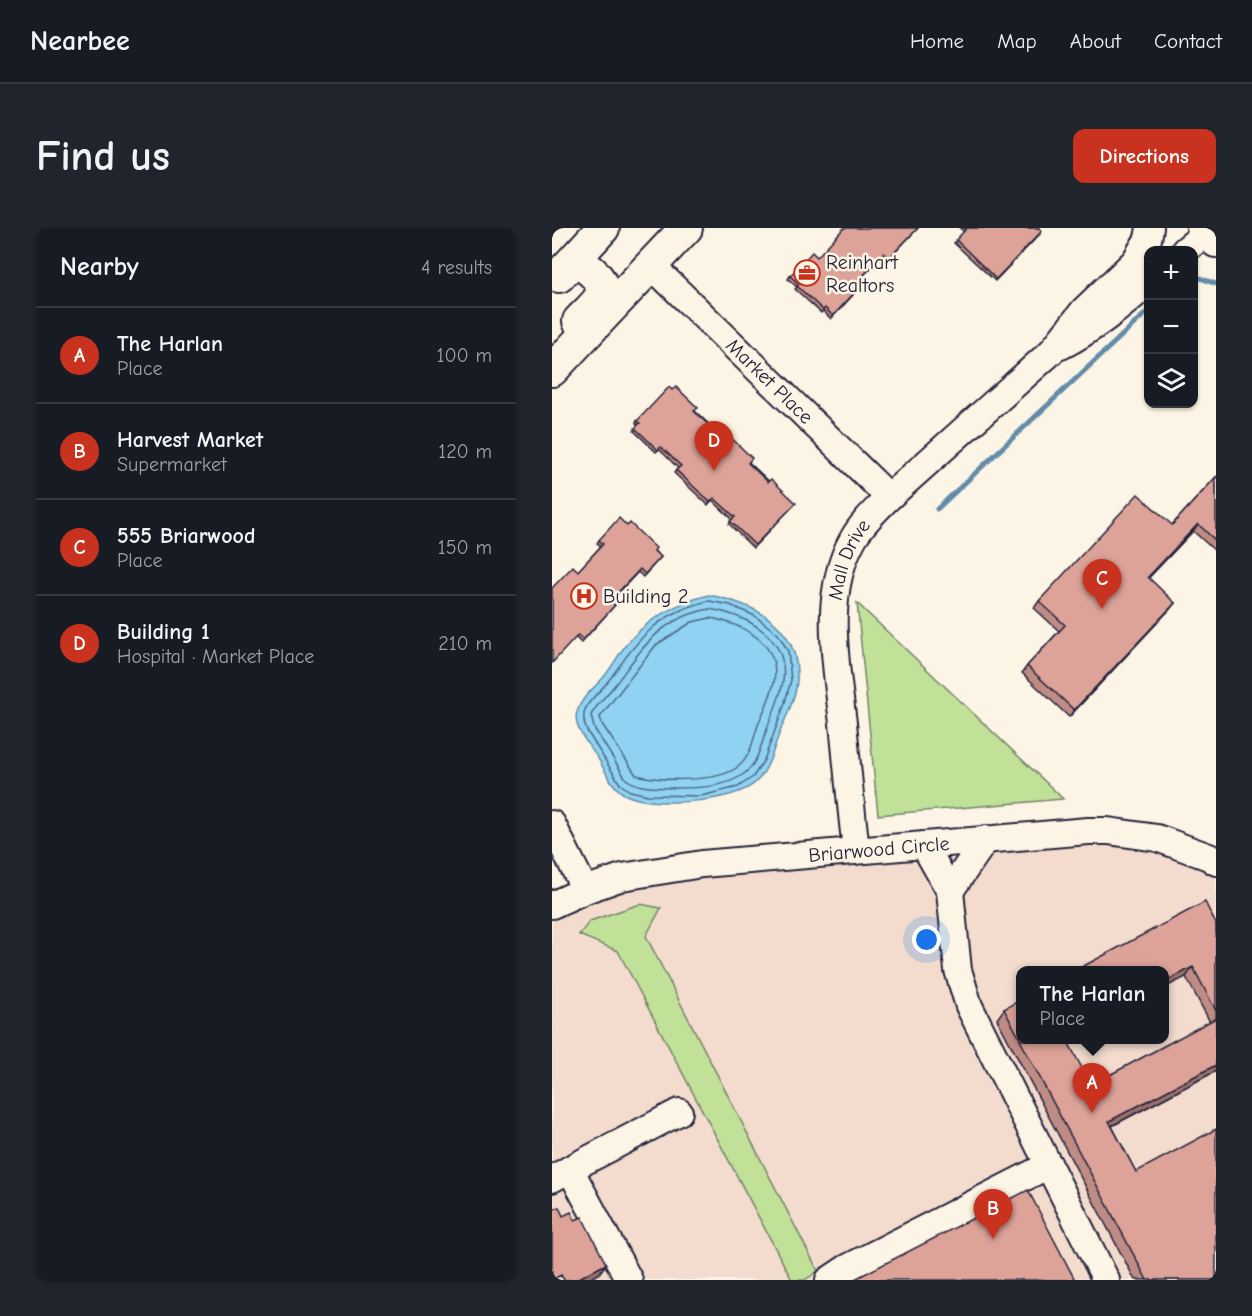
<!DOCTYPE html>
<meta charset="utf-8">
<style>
:root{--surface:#171b24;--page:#20242c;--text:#f1f3f6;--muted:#9ea1a6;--line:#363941;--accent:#c8321e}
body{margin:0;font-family:"Comic Neue",sans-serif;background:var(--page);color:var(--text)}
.controls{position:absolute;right:18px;top:18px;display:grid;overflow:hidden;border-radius:12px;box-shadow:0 2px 4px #0004}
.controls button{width:54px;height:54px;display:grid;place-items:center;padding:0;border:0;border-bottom:2px solid var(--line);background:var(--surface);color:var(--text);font:30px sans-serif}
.you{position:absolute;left:375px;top:712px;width:21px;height:21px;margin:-15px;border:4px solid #fff;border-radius:50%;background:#1a73e8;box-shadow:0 0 0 9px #1a73e833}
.badge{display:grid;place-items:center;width:39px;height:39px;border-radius:50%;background:var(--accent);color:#fff;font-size:20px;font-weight:700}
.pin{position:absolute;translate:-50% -50px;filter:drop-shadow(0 2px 3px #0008)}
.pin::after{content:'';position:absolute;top:32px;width:21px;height:18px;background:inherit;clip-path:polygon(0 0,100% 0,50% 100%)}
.popup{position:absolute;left:464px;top:738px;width:153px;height:78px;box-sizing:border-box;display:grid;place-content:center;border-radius:12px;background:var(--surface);filter:drop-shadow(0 2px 4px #0005);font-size:20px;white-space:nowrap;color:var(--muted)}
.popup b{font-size:22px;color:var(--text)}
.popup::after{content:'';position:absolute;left:50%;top:100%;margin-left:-12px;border:12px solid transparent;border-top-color:var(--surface)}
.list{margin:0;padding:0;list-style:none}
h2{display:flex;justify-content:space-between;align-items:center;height:78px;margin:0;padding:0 24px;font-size:26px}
h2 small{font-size:20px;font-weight:400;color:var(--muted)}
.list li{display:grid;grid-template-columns:39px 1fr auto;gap:18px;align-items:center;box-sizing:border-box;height:96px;padding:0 24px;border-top:2px solid var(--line)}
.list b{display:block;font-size:22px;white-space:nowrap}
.list p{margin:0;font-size:20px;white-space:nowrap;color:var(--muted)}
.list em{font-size:20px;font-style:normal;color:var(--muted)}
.icon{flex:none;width:33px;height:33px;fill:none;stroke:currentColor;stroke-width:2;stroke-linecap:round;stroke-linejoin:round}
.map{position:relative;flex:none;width:664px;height:1052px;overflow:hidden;border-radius:12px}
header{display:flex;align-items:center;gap:36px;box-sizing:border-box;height:84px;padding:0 30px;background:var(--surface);border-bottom:2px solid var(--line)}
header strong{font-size:28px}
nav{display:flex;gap:33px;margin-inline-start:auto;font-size:21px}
.intro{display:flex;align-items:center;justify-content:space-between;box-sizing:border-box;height:144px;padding:0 36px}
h1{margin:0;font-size:42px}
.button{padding:15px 27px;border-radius:12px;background:var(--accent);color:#fff;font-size:21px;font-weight:700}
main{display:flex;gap:36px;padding:0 36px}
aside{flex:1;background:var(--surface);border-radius:12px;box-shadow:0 2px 4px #0004}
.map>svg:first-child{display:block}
.built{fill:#f3dcce;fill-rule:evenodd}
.green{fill:#c1e098;stroke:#72816a;stroke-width:1.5}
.water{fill:#8fd2f1;stroke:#638ca8;stroke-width:1.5}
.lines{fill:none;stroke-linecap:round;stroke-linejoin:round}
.shore{stroke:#4e6884;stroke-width:1.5}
.stream{stroke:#638ca8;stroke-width:5}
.minor-casing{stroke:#22223b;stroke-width:30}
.major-casing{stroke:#22223b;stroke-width:36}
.minor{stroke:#fcf5e5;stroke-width:26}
.major{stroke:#fcf5e5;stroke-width:32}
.wall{fill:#be8c84;stroke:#22223b;stroke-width:1.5}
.shaded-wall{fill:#9b726b;stroke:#22223b;stroke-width:1.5}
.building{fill:#dda399;stroke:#22223b;stroke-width:1.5}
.labels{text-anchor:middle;stroke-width:5;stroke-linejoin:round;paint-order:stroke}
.poi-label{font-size:20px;fill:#22223b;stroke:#fcf5e5;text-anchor:start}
.street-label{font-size:20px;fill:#22223b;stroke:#fcf5e5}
</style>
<header>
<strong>Nearbee</strong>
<nav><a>Home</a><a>Map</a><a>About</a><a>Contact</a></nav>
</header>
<div class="intro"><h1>Find us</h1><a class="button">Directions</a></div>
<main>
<aside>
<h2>Nearby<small>4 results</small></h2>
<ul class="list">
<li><span class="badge">A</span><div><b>The Harlan</b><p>Place</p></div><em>100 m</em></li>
<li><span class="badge">B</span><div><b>Harvest Market</b><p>Supermarket</p></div><em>120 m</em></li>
<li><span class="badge">C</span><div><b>555 Briarwood</b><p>Place</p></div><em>150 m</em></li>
<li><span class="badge">D</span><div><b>Building 1</b><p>Hospital · Market Place</p></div><em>210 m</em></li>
</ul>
</aside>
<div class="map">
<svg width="664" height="1052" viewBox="0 0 664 1052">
<rect width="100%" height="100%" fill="#fcf5e5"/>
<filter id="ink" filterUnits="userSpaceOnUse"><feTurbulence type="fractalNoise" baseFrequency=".0167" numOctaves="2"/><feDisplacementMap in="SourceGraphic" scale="12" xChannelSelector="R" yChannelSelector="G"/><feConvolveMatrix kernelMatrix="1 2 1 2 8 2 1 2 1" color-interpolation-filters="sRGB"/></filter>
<g filter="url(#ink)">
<path class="built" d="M536,603L664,634V1052H0V677L33,662ZM468,742H612V812H468Z"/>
<path class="green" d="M305,375L503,563L511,571L326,587Z
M88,676L109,680L94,708L266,1043L253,1052H240L66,723L27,707L38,693Z"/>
<path class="water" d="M157,367C203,376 248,397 245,452C244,470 234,488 228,504C221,521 218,539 205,553C185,575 100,580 74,567C61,561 54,544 47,532C39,519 20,500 25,484C29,470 41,461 50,451C59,441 65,429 73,418C95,391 123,375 157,367Z"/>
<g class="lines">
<path class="shore" d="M157,373L178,377L203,388L226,406L236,423L239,452L232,478L212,532L201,549L186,559L149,568L96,567L78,563L68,556L35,503C24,478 43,471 57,452C87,411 104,385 157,373Z
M158,381C195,388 237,408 231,453C229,470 220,485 215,501C209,516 206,535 193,545C174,560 145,560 122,560C106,559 87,561 74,551L42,500L39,487C45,476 54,468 62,458C91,420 107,390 158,381Z
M158,390C190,396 229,414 222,454C219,469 212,482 206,497C201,511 199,528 187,538C167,555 109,553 84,547L50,496L48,489L104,417L140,394Z"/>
<path class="stream" d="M642,52L648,50L664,56
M385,281L596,83"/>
<g class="minor-casing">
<g id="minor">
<path d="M633,22L655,4"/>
<path id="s1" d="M99,37L337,269"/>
<path d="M509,118C542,101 569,79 596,55"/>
<path d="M0,596L33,662"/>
<path d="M372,617L398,663L406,742L417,778L554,1052"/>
<path id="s2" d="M304,622C299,580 295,537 291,495C284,436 270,366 301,311C310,295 324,282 337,269L499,124L532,82L583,33L596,11L598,0"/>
<path d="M398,663L434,611"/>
<path id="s3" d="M0,677L33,662L70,649L150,636L536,603H556L605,610L657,629L664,634"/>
<path d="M18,941L127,884"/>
<path d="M0,951L18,941L77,1052"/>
<path d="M277,1052L295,1040L497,937"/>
</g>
</g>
<g class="major-casing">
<path id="major" d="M651,0L664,13
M14,40L23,34C37,39 57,54 47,71C42,79 33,86 27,93
M7,48L51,0
M0,142L134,0"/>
</g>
<use href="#minor" class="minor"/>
<use href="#major" class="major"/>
</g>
<path class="wall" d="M366,0L335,33L330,28L299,61L301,67L279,91L271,83L269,85L243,61L245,59L236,51L238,48L265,29Z
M408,0H487L488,6L443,53L402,15L412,4Z
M143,183L242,277L201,320L177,296L180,291L160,272L156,277L122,245L126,240L107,221L104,224L82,203L86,198L84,195L85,193Z
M664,249V322L663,323L641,303L596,350L623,375L618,381L517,489L470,445L475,438L507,403L482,380L487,373L620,297Z
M47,312L102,323L109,329L91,349L86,344L59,373L63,377L29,415L24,410L26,343L49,318L45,315Z
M664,696V843L560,898L584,944L664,1052H583L445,791L452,781L539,857L658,794L634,749Z"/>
<path class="shaded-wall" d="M646,296L641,303L591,356L596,349Z
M623,375L618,381L517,489L522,482Z
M641,739L634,749L612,760V754Z
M664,837V843L550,903L557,893Z
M54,1036L47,1046L35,1052H23Z"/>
<path class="building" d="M292,0H366L337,30L332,25L299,61L303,64L281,88L273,80L271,82L245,58L247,56L238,48L260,24L265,29Z
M412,0H487L490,3L444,51L404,12L414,1Z
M117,159L120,162L124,159L146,180L142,183L162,202L167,198L200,230L196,235L216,254L219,251L244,275L203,317L178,293L183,289L162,270L158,274L124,242L129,238L109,219L106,222L83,200L88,195L85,193Z
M664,249V313L646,296L596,349L623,375L522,482L475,438L513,397L487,373L586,266L620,297Z
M67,290L75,298L78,295L104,320L102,323L109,329L93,346L88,341L58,373L63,377L31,412L26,407L0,435V360L21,338L26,343L51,316L47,312Z
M653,674L664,696V783L641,739L612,754V742H524Z
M468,772V811L452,781Z
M664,790V837L557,893L584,944L664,901V1052H595L468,812H515L539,857Z
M476,962L523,1052H301Z
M7,979L11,988L19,984L23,992L30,989L54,1036L23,1052H12L9,1047L0,1052V982Z"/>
</g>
<defs>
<g id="office-ring" transform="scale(1.35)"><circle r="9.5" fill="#fcf5e5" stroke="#c8321e" stroke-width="1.5"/><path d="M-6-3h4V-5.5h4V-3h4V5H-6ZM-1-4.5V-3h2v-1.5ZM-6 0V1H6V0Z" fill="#c8321e"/></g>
<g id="hospital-ring" transform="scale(1.35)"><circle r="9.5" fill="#fcf5e5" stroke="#c8321e" stroke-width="1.5"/><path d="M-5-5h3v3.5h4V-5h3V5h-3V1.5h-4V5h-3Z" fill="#c8321e"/></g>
</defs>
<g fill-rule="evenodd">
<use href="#office-ring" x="255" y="45"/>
<use href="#hospital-ring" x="32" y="368"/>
</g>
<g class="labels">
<g class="poi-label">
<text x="274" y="41">Reinhart<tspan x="274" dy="23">Realtors</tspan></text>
<text x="51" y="375">Building 2</text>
</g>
<g class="street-label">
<text dy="7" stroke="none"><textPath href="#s1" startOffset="166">Market Place</textPath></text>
<text dy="7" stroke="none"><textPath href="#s2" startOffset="294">Mall Drive</textPath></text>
<text dy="7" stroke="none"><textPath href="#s3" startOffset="334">Briarwood Circle</textPath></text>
</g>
</g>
</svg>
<div class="controls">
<button>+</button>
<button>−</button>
<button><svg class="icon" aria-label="layers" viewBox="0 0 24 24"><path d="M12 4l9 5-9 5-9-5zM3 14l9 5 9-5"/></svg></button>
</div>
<div class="you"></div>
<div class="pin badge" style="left:540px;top:885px">A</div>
<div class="popup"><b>The Harlan</b>Place</div>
<div class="pin badge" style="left:441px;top:1011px">B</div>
<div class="pin badge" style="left:550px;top:381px">C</div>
<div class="pin badge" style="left:162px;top:243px">D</div>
</div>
</main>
